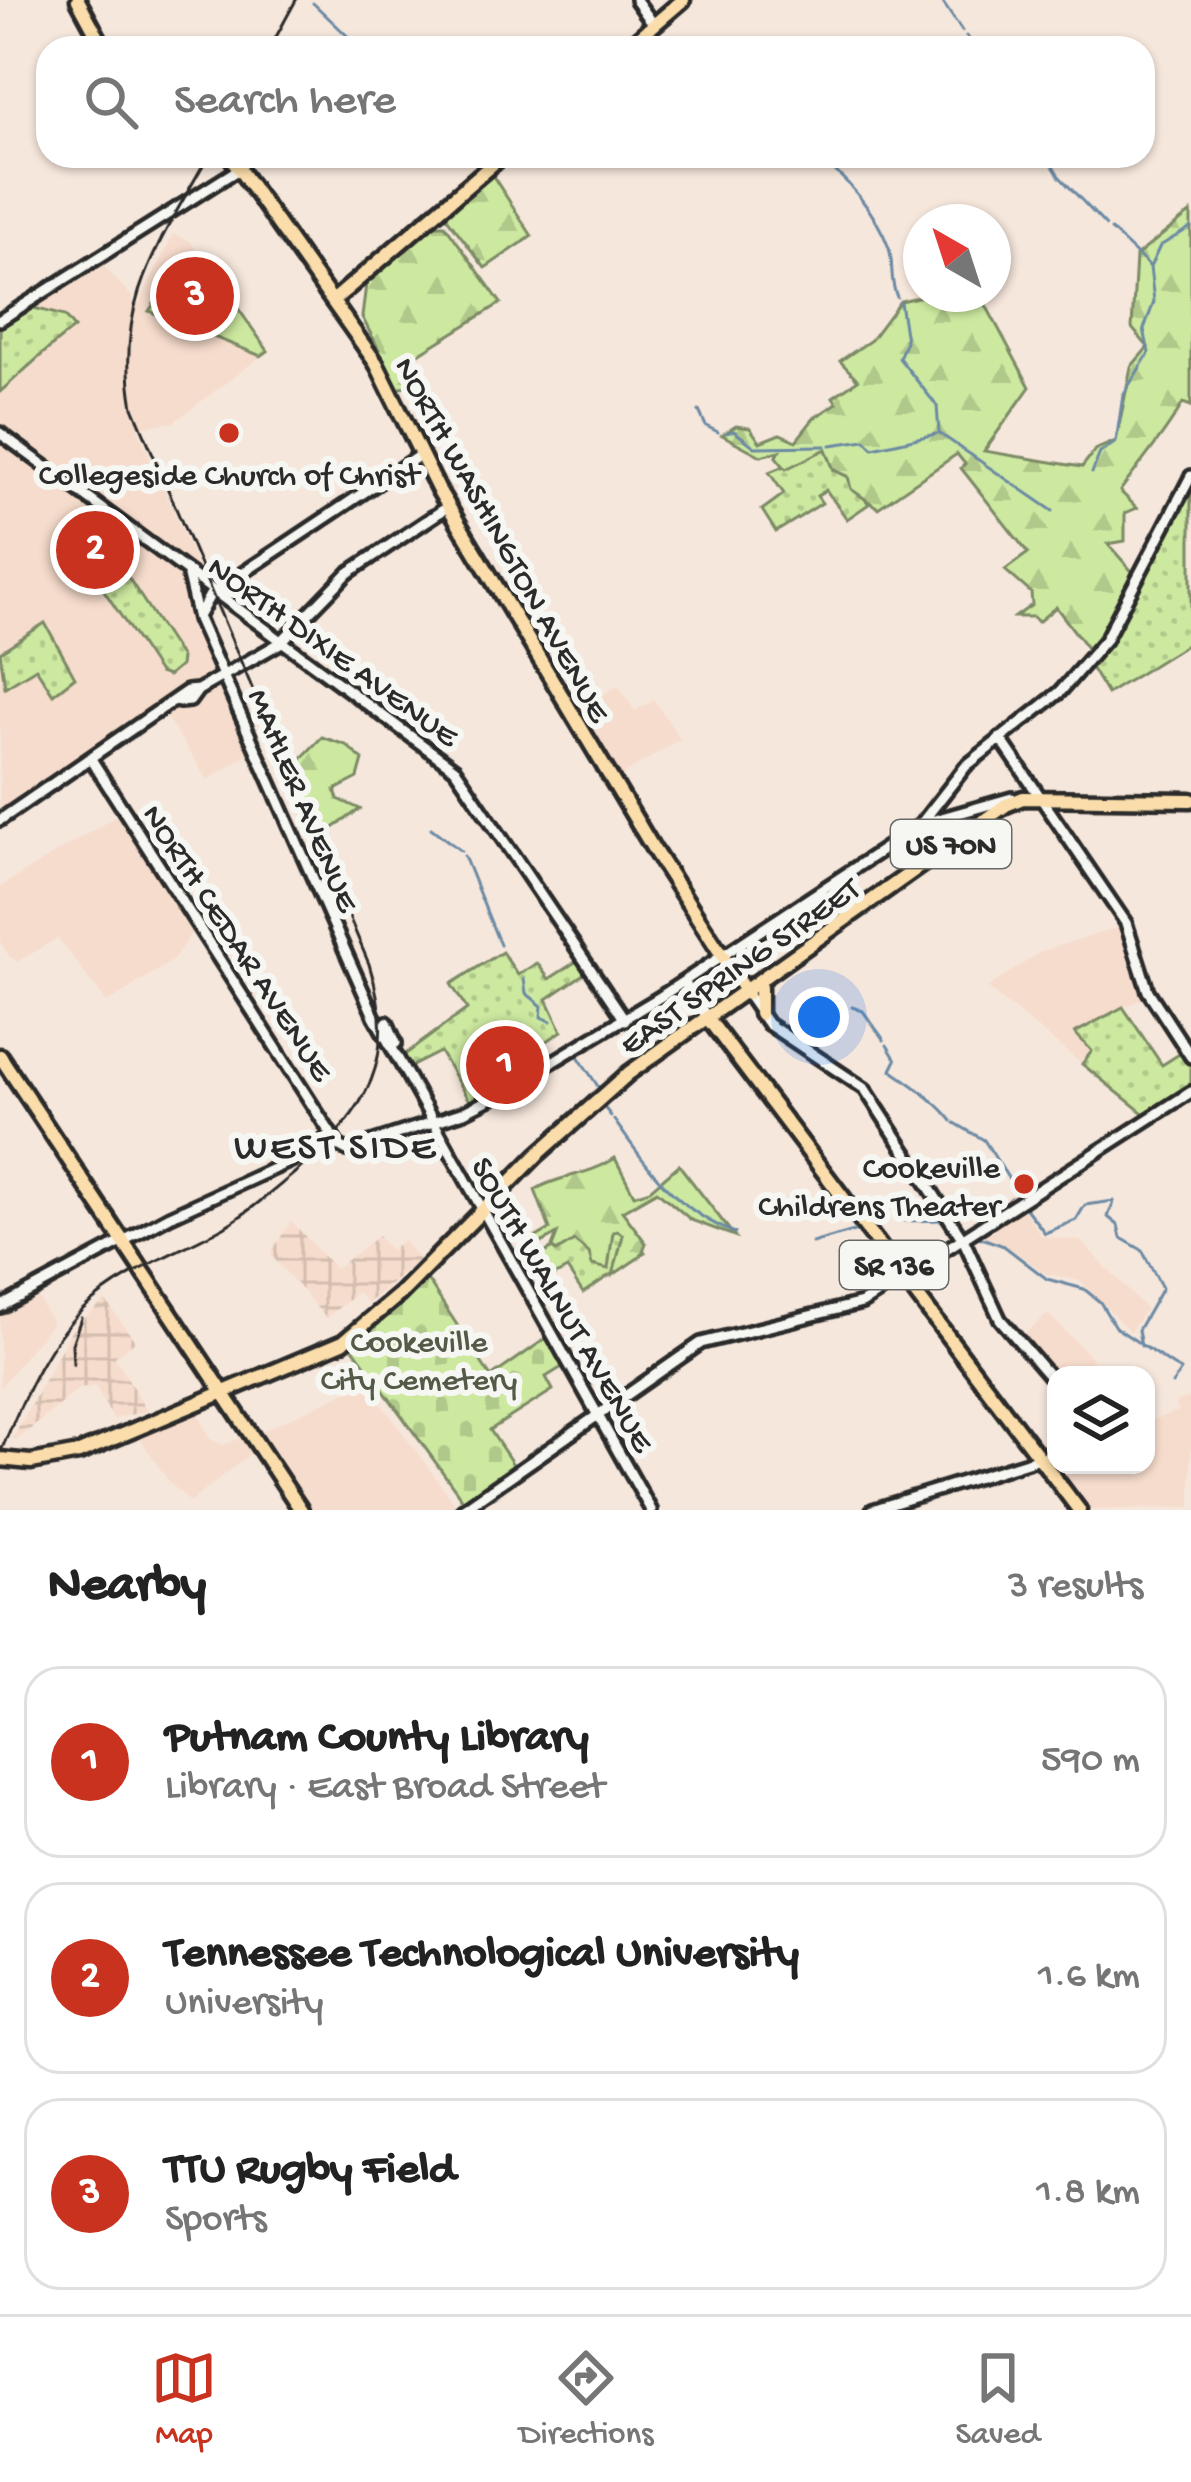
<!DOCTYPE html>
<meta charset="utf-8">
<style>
:root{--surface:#fff;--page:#f2f2f2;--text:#222;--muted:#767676;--line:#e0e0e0;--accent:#c8321e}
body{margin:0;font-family:"Gochi Hand",sans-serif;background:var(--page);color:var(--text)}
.controls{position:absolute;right:36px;bottom:36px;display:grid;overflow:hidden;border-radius:24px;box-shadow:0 3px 9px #0004}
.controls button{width:108px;height:108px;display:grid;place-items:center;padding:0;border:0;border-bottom:3px solid var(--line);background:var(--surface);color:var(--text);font:60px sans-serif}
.compass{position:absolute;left:903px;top:204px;width:108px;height:108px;border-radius:50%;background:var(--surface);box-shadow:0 3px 9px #0004;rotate:321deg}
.you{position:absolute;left:819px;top:1017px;width:42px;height:42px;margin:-30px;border:9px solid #fff;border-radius:50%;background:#1a73e8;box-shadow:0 0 0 18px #1a73e833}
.badge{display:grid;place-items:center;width:78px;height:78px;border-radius:50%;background:var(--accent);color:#fff;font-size:39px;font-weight:700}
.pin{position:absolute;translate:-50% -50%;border:6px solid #fff;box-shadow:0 3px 12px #0006}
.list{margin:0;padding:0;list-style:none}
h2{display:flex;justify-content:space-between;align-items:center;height:156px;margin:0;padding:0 48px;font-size:51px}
h2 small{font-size:39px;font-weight:400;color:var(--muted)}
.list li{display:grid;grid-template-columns:78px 1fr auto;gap:36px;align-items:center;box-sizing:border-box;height:192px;margin:0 24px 24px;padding:0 24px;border:3px solid var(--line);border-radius:36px}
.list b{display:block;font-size:45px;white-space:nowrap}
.list p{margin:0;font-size:39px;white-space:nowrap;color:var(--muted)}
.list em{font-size:39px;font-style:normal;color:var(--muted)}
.icon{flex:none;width:66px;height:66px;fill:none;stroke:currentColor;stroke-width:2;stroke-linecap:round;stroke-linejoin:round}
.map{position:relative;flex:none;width:1191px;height:1510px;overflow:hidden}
.search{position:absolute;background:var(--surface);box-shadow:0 3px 9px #0004;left:36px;right:36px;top:36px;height:132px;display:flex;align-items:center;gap:30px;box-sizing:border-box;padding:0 42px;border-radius:36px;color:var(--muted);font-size:45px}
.sheet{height:804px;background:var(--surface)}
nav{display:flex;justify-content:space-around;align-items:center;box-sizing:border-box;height:168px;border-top:3px solid var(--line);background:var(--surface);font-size:33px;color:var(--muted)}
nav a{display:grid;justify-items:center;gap:6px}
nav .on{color:var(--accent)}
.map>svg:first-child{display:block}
.built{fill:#f6dccc}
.industrial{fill:url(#industrial-grid)}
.grass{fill:url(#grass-dots);stroke:#7c8a66;stroke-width:3}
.forest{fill:url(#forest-firs);stroke:#7c8a66;stroke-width:3}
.cemetery{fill:url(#cemetery-stones);stroke:#7c8a66;stroke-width:3}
.garden{fill:#cde9a0;stroke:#7c8a66;stroke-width:3}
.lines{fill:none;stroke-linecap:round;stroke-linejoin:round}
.stream{stroke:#6c8aa4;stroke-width:3}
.minor-casing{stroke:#2b2b2b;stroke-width:18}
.major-casing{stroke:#2b2b2b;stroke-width:21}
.minor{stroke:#f6f6f2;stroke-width:9}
.major{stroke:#faddab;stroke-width:12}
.rail{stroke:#2b2b2b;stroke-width:3}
.poi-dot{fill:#c8321e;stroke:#f6f6f2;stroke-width:4.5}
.labels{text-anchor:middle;stroke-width:12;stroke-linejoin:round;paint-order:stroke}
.shield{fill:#f6f6f2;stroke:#686867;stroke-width:3}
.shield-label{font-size:30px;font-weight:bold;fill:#2b2b2b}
.poi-label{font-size:33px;fill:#2b2b2b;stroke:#f6f6f2}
.street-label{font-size:33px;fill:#2b2b2b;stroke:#f6f6f2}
.park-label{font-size:33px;fill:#545a48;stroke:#f6f6f2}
.quarter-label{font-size:39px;letter-spacing:3px;fill:#2b2b2b;stroke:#f6f6f2}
</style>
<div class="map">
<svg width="1191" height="1510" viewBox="0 0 1191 1510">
<defs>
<pattern id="industrial-grid" width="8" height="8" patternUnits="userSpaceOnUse" patternTransform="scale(3)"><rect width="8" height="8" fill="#f6dccc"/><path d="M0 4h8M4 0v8" fill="none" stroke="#d3bdaf"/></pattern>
<pattern id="grass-dots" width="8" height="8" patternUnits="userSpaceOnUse" patternTransform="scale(3)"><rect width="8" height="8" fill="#cde9a0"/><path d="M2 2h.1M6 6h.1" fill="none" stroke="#b0c88a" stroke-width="1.8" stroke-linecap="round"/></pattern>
<pattern id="forest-firs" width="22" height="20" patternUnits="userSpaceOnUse" patternTransform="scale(3)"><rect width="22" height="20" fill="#cde9a0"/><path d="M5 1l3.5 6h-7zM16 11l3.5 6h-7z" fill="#b0c88a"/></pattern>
<pattern id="cemetery-stones" width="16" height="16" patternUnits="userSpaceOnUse" patternTransform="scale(3)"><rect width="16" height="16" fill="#cde9a0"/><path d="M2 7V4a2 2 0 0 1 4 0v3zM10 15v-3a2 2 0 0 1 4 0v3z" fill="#b0c88a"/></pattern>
</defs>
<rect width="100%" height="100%" fill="#f6e7dc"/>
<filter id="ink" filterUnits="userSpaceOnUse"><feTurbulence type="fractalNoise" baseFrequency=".00833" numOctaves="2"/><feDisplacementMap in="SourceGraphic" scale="24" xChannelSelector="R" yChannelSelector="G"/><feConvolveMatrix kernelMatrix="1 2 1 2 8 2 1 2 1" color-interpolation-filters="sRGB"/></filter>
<g filter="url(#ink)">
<path class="built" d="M173,234L190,241L268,351L174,422L137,427L207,588L196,620L252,751L208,780L161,710L0,816V328L101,263L133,298L132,304H139Z
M618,685L635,711L654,700L680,739L615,780L578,711Z
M121,813L195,928L172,961L107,1003L58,938L17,962L9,956L0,942V887Z
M1122,926L1147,996L1076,1032L1092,1051L1082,1064L987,988L1042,951Z
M1021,1206L1041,1236L1081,1241L1146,1309L1130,1332L1081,1281L1046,1274L1006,1245L980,1236Z
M35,1292L52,1323L0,1387V1311Z
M1048,1314L1093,1359L1080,1375L1056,1378L1020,1337Z
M366,1383L455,1504L456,1510H307L258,1433Z
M1191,1397V1507L1089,1510L1057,1465H1146V1422L1178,1411L1175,1403Z
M197,1410L210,1439L223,1445L246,1436L255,1450L190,1502L169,1482L137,1434Z"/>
<path class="industrial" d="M291,1221L335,1269L378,1236L390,1250L404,1240L419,1260L368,1303L358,1292L326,1318L270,1254Z
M105,1300L135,1341L115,1357L147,1411L113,1419L95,1386L78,1389L16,1441L13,1438L72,1329Z"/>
<path class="grass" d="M34,308L64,316L74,328C49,347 26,369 0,392V328Z
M826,449L834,470L848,477L869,504L847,519L826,490L817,496L822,503L776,532L762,510L784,494L769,472Z
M1191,479V642L1107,694L1089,664L1122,619Z
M126,574L181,658L180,666L168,676L159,673L103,589Z
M45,623L75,677L53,694L36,668L5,687L0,652Z
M502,952L518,975L537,963L549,979L580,959L588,971L547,999L562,1031L537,1048L545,1061L471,1104L440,1052L410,1067L403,1056L467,1009L451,984Z
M1123,1007L1162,1065L1184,1051L1191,1062V1090L1148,1117L1082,1064L1092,1051L1075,1033Z
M616,1209L645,1252L583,1293L567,1269L554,1276L546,1263L524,1276L520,1268Z"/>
<path class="forest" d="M489,170L532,236L485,268L444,214Z
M1191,212V406L1183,403C1164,436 1142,461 1120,491L1137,508L1125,513V541L1108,544L1136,576L1090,652L1056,607L1038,622L1033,617H1015L1032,605L1031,593L1005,570L1028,553L961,468L965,464L957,454L878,508L851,489L848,476L834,470L826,449L786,469L776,457L780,451L761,456L722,435L736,426L750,428L760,442L780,434L796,441L814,418L837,403L833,397L858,380L840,361L871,340L900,301L931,294H980L1030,387L984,451L1082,467L1095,450L1116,441L1131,367L1148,347L1132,328L1136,256Z
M427,225H445L501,303L414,357L409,385L399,389L362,317L367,276Z
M322,737L346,745L363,760L358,778L335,790L338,799L360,809L321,837L290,770Z
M615,1158L634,1195L650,1190L679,1165L734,1236L691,1220L657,1191L622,1211L646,1243L641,1256L613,1275L623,1235L618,1231L613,1232L608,1269L592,1265L589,1253L574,1241L556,1252L552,1247L557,1234L514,1258L511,1252L550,1229L535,1190C555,1176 589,1176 615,1158Z"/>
<path class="cemetery" d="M425,1276L491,1377L551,1335L567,1364L546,1377L553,1390L490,1430L516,1469L465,1503L349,1343Z"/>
<path class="garden" d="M202,257L268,351L261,356L149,311L170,281Z"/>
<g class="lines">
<path class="stream" d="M941,0L962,31
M313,3L358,46L367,48
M966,36L974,48
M815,156C846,175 876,213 889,248C894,265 889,280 897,297
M1047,156L1058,174
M1059,176L1106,226
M1111,230L1149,266
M900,302L906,341L899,358L937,406L939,433L1053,511
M699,411L706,426L718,432
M726,433L734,431L755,447L826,446
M831,445L865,440L873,448L936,434
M1092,473L1100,453L1116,442L1123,395L1149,353L1144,329L1154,302L1150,267L1160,246L1191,227
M431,828L461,851
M464,856L500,945
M524,979L526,993L542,1006L541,1017L551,1021
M852,1007L863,1011L884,1040
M887,1045L896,1060L891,1070C906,1080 939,1103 952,1121
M576,1053L601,1091
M603,1106L611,1116
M614,1120C649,1169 677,1211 735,1233
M955,1123L984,1140L1012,1184
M1024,1206L1045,1233L1076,1220L1085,1205L1114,1201L1108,1217L1118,1225L1121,1238L1142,1250L1162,1288L1138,1330L1141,1346
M904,1221L943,1220
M979,1237L1004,1246L1047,1279L1084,1289L1100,1302L1115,1327L1181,1371L1172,1384
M812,1243L861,1229"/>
<g class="minor-casing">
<path id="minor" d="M636,0L654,25
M0,320L242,167
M0,433L455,769L625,1020
M188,576L198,619L374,1016L651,1510
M199,615L210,595L420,455
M198,690L280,643L348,573L449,506
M1000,738L1126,923L1148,991L1191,1057
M91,759L338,1145L347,1150L464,1112L494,1097L660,997L920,825L966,766L1060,692L1105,640L1191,476
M0,820L187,691L198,690L190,701L179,702
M924,823L1012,798
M684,982L709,1020
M747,994L768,1024L865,1089L964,1241L1000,1319L1056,1384
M387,1022L396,1043
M0,1307L170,1216L295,1159L332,1135
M462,1510L701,1343L862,1303L1191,1092
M872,1510L1056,1453"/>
</g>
<g class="major-casing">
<path id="major" d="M78,0L104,48
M627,48L683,0
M230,156L376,363L438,489L654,850L747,994
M334,300L502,156
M760,1014V987
M709,1020L1079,1510
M0,1056L301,1510
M0,1459L31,1462L79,1453L343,1342L400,1294L537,1155L629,1073L1006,805L1023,798L1191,800"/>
</g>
<use href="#minor" class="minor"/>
<use href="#major" class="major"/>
<path class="rail" d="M270,48L296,0
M73,1364L72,1344L81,1318
M0,1453C21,1405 44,1346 82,1310C122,1272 177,1253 224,1227C251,1211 274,1190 297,1171C369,1109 399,1059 369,964L133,407C114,301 159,245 208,156"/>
</g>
</g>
<g class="poi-dot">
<circle cx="229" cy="433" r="12"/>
<circle cx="1024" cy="1184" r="12"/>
</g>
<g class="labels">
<g class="shield">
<rect x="891" y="820" width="120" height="48" rx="9"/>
<rect x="840" y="1241" width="108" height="48" rx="9"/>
</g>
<g class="shield-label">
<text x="951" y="854">US 70N</text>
<text x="894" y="1275">SR 136</text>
</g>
<g class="poi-label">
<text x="229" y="484">Collegeside Church of Christ</text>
<text x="1000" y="1177" text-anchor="end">Cookeville<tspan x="1000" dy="38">Childrens Theater</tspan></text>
</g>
<g class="street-label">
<text transform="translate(505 538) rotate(61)" y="12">NORTH WASHINGTON AVENUE</text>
<text transform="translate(335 649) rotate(36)" y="12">NORTH DIXIE AVENUE</text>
<text transform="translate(306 799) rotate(67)" y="12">MAHLER AVENUE</text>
<text transform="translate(240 941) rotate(57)" y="12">NORTH CEDAR AVENUE</text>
<text transform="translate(738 964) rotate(-35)" y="12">EAST SPRING STREET</text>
<text transform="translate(565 1303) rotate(60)" y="12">SOUTH WALNUT AVENUE</text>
</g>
<g class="park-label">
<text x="419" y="1351">Cookeville<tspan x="419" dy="38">City Cemetery</tspan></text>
</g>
<g class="quarter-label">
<text x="336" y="1157">WEST SIDE</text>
</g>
</g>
</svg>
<div class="controls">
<button><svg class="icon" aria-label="layers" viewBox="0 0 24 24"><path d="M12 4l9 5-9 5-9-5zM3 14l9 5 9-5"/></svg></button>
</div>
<svg class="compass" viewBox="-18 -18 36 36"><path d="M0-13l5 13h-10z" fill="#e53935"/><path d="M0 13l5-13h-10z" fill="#767676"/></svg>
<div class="you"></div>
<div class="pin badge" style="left:505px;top:1065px">1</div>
<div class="pin badge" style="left:95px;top:550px">2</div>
<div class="pin badge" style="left:195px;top:296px">3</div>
<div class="search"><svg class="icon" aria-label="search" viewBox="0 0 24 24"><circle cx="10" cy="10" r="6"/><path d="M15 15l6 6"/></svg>Search here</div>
</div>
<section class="sheet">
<h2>Nearby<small>3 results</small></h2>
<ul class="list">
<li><span class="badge">1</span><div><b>Putnam County Library</b><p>Library · East Broad Street</p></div><em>590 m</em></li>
<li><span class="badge">2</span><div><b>Tennessee Technological University</b><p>University</p></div><em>1.6 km</em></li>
<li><span class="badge">3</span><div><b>TTU Rugby Field</b><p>Sports</p></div><em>1.8 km</em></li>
</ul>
</section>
<nav>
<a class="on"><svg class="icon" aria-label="map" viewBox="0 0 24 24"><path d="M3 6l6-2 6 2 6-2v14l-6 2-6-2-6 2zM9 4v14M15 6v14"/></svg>Map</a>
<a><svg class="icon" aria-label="directions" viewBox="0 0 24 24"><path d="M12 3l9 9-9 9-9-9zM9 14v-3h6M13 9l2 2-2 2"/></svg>Directions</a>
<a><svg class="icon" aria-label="saved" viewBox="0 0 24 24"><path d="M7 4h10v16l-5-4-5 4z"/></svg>Saved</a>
</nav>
